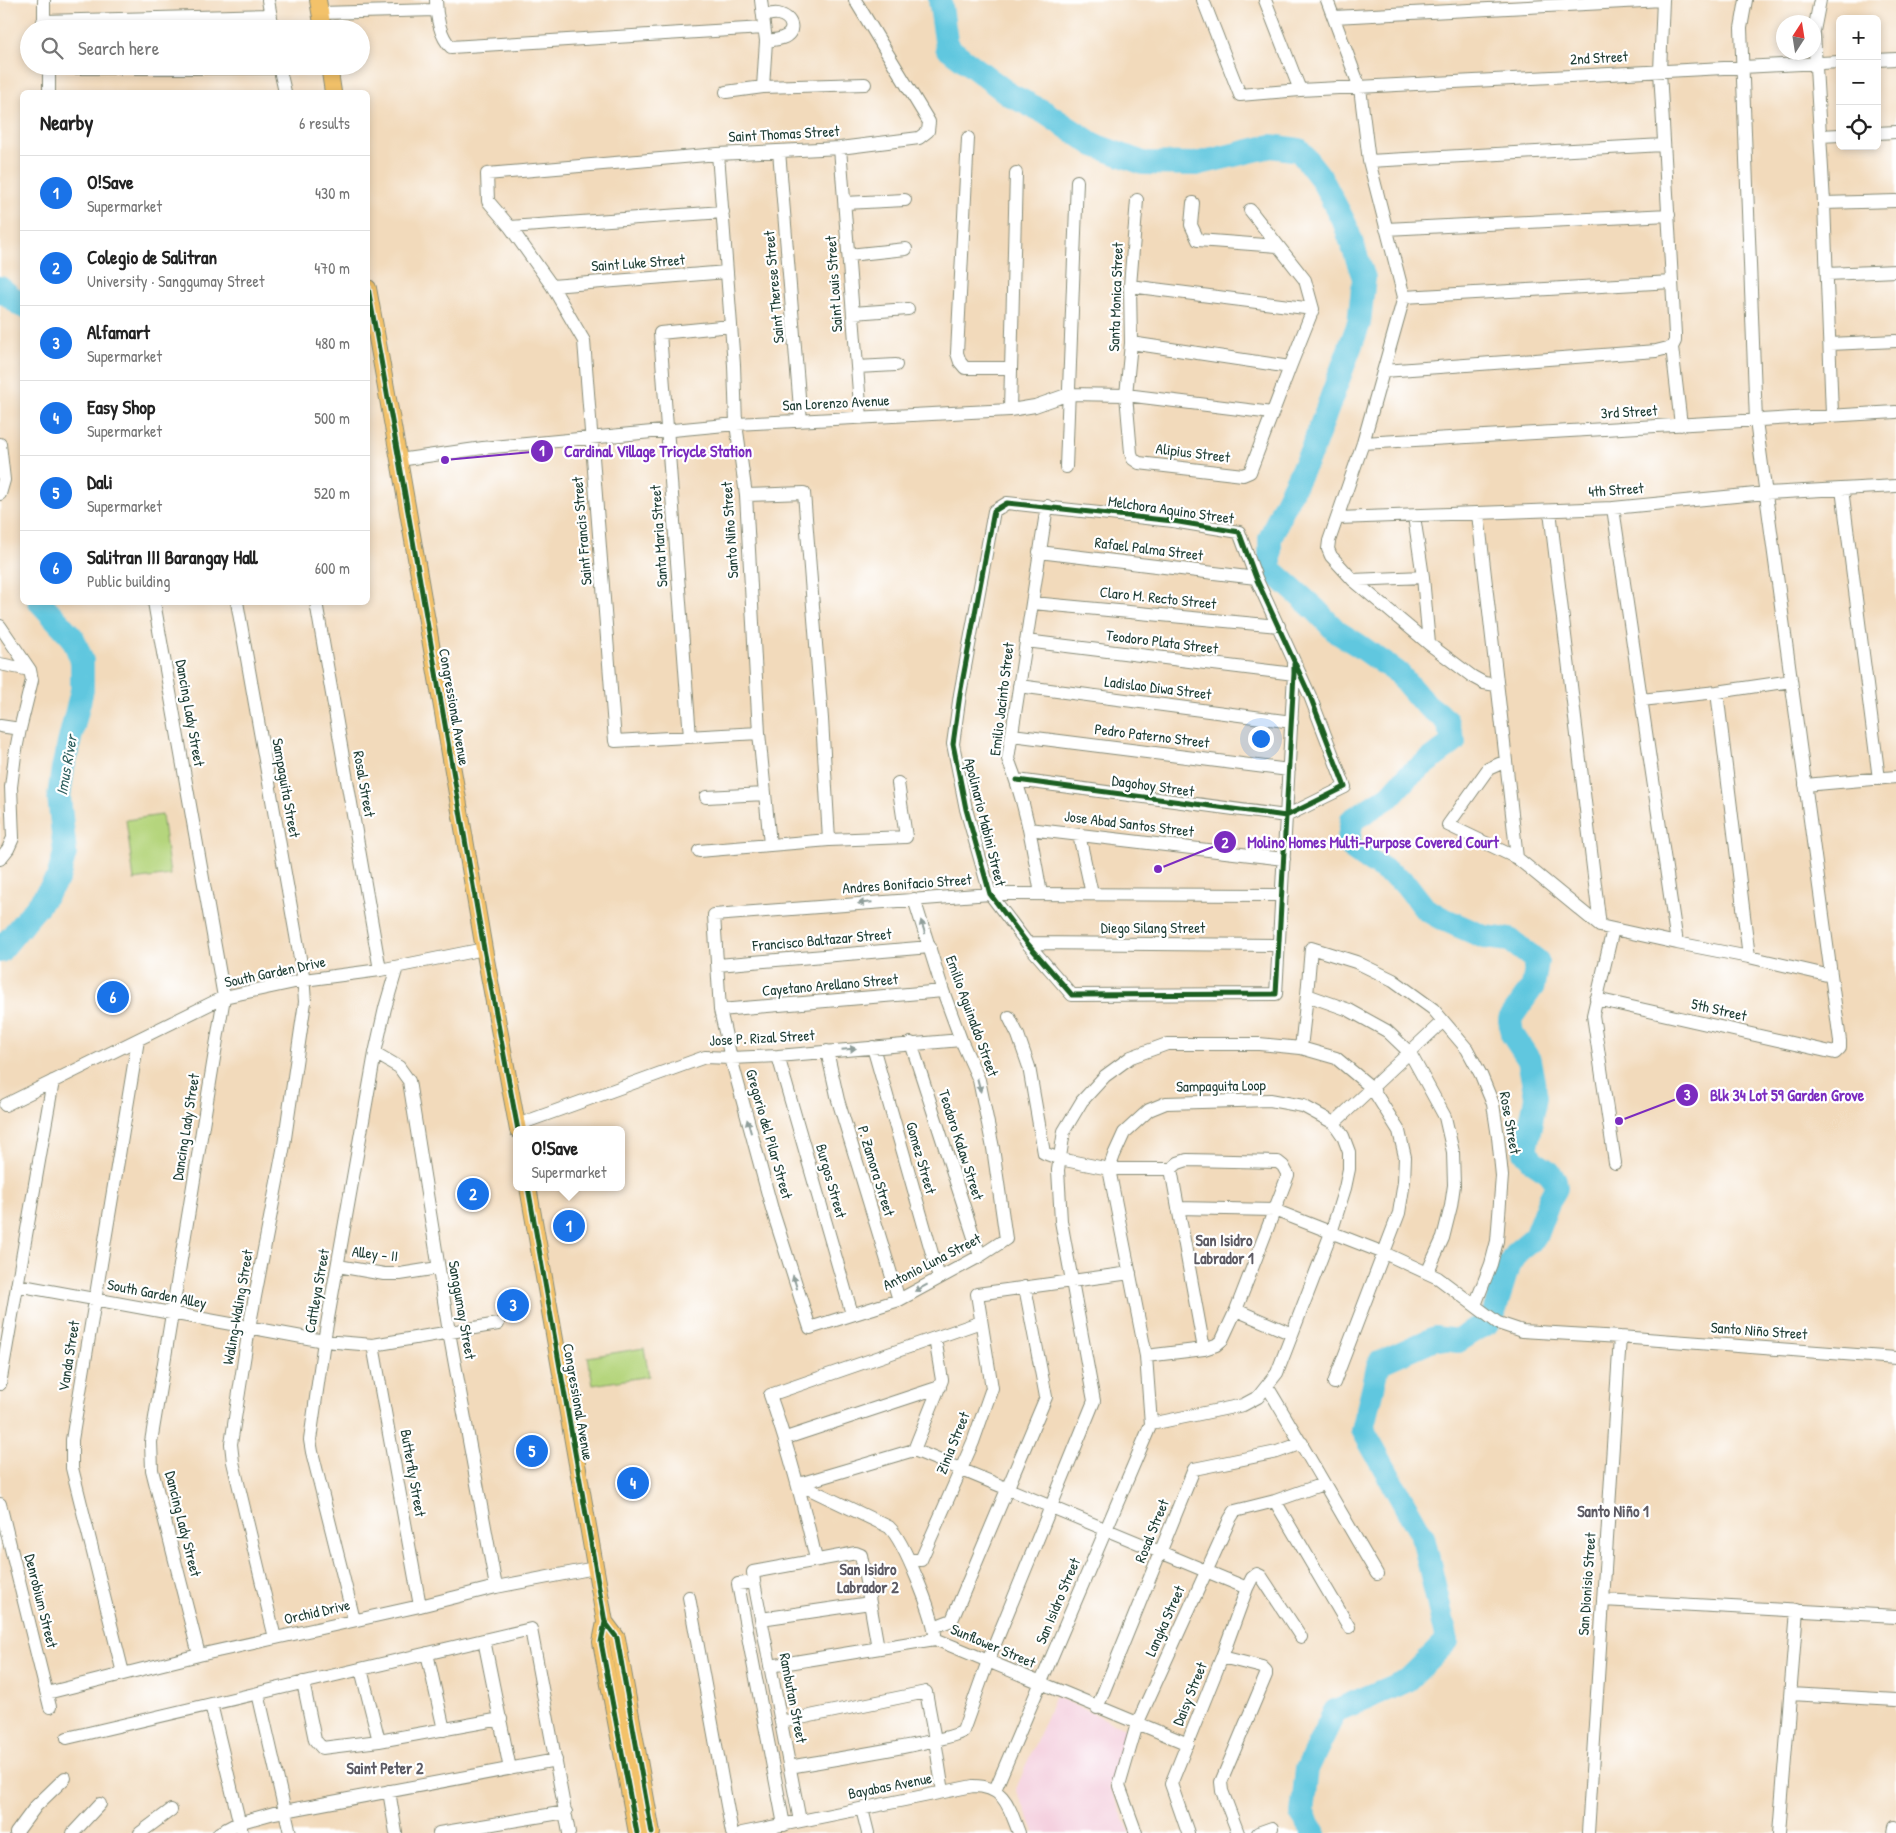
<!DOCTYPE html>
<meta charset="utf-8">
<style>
:root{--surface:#fff;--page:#f2f2f2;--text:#222;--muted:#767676;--line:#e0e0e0;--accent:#1a73e8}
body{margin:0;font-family:"Patrick Hand",sans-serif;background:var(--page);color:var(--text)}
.controls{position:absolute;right:15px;top:15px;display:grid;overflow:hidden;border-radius:8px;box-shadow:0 2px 8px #0003}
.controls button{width:45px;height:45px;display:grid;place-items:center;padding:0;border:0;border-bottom:1px solid var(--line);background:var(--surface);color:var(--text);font:25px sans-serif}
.compass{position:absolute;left:1776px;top:15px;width:45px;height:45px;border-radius:50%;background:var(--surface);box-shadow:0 2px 8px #0003;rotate:12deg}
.you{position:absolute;left:1260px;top:738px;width:18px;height:18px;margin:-12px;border:4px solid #fff;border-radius:50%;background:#1a73e8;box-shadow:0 0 0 8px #1a73e833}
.badge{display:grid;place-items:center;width:32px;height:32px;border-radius:50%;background:var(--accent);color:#fff;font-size:16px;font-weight:700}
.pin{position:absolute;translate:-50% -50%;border:2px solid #fff;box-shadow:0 1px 5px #0006}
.popup{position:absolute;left:513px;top:1126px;width:112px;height:65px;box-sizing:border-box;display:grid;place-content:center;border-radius:8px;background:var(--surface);filter:drop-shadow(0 1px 4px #0005);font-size:16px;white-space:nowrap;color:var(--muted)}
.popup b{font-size:19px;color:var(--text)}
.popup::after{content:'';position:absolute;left:50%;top:100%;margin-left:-10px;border:10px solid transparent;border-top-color:var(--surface)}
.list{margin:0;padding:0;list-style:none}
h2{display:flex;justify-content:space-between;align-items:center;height:65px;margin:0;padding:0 20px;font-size:21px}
h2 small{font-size:16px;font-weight:400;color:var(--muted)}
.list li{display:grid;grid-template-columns:32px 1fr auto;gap:15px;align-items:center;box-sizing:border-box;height:75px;padding:0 20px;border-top:1px solid var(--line)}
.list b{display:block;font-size:19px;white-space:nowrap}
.list p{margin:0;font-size:16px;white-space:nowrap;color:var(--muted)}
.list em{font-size:16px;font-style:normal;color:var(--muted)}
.icon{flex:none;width:28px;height:28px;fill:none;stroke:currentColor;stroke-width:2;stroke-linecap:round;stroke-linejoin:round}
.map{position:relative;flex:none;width:1896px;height:1833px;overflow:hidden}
.search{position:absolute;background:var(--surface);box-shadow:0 2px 8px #0003;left:20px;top:20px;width:350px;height:55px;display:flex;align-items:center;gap:12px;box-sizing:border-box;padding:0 18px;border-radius:28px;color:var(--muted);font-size:19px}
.panel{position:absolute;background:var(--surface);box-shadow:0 2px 8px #0003;left:20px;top:90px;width:350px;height:515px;border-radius:8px}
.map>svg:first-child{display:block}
.built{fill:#f4cfde}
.green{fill:#b5d57d;stroke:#6a8958}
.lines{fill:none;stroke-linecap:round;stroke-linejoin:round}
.river{stroke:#61c7df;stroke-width:24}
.minor-casing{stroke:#888c78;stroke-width:14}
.major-casing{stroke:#888c78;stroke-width:18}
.minor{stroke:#fff;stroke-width:12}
.major{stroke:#f3c26a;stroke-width:16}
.cycleway-casing{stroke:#fff;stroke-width:8}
.cycleway{stroke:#1b5e20;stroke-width:5}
.oneway{fill:#8f9e9a}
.labels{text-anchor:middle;stroke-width:4.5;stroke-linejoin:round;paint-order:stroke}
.street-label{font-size:15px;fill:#1f3d34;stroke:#fff}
.water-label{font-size:16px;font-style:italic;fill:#30605f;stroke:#fff}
.neighbourhood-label{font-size:16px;font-weight:bold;fill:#5d5b64;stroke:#fff}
.leader{fill:none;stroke:#7b2cbf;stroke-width:2}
.callout-dot{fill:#7b2cbf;stroke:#fff;stroke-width:2}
.mark-label{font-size:15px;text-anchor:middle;font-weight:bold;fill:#fff}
.callout-label{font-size:16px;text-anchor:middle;font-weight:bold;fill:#7b2cbf;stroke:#fff;stroke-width:4.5;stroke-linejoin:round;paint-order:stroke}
</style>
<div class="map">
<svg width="1896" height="1833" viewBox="0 0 1896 1833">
<rect width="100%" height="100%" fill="#fff"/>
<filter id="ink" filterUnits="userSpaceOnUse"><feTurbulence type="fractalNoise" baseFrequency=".02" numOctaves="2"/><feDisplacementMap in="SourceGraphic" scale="10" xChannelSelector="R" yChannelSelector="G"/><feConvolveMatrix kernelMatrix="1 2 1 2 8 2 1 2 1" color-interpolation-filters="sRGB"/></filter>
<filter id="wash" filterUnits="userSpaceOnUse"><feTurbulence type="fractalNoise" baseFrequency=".0096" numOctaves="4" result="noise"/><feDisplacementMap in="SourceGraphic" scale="20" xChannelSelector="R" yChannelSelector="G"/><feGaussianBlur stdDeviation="1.12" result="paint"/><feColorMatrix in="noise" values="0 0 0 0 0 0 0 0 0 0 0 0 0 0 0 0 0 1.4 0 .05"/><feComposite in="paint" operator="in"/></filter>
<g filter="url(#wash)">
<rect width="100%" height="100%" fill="#f2dabb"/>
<path class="built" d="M1055,1696L1131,1731L1110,1787L1130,1833H1035L1016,1789Z"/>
<path class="green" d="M162,815L170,875L134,880L126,820Z
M644,1348L649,1376L593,1385L588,1357Z"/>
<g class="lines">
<path class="river" d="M940,0L947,47L1010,95L1044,112L1094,145L1143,163L1196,164L1271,146L1299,150L1321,178L1345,224L1364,278L1359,323L1312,450L1283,508L1270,539V569L1316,610L1337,632L1358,645L1398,673L1423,702L1446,720L1454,742L1407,777L1390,796L1352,820L1348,843L1358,853L1405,883L1425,909L1441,918L1484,937L1510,940L1537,961L1533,986L1510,1019L1512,1034L1529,1060L1536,1097L1525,1152L1534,1162L1549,1172L1555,1180L1556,1188L1548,1203L1535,1237L1517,1252L1508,1266L1494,1313L1488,1322L1458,1341L1435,1338L1379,1363L1363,1430L1423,1537L1447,1641L1408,1680L1335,1711L1307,1769L1302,1814L1315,1833
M0,288L22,306
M0,951L39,904L58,878L65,853L59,797L63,768L82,690V661L73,638L40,602"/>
</g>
</g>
<g filter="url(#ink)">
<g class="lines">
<g class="minor-casing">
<path id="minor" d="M268,0L273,29
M436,0C436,15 440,37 451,47L763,28
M761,0L766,41L763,87
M1203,0L1240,95L1300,90L1840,62
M1265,0L1300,90
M1327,0L1360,88L1369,161L1404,297L1363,443L1329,541L1328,549L1331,556L1353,580L1429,644L1473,677L1484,683L1496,685
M1663,0L1660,71L1675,334V341L1672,347L1681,425
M320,13L436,10
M763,16C768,15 773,13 778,14C793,17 797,33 782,38C777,40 771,40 766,41
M1334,17L1663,0
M43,21L270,15
M44,29V0
M1814,31L1820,0
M1814,33L1824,203L1832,414
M1877,60L1896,59
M49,66V92
M279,66L285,92
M49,68H279
M726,92L763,87L865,84
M1877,133L1896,132
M1820,136L1840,135
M968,138L957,353L960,362L965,368H1010
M840,148L861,418
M779,151L801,421
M718,154L734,365L736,424L746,495L759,733L770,844
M1369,161L1663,145
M845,203L905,200
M1193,203L1191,225L1198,240L1278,246
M1824,203L1896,201
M1250,210L1305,280L1313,309L1290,367
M510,227L723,212
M1386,229L1669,215
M849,255L906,249
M1827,274L1896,271
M552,286L727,272
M1130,286L1313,309
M1404,297L1672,282
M853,313L908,309
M1131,343L1290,367L1250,472L1243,475L1139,463L1133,459L1131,453L1126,395L1131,343L1130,286L1137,200
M1830,344L1896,341
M857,367L896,365
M1384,371L1656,351L1672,347
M1010,410L1016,173
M1363,443L1896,412
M0,444L4,480L0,494
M399,460L483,448L736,424L1010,410L1035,406L1069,394L1126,395L1272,413
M1066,467L1077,181
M1842,489L1879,779
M746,495L804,493L822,719L829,840
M1613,508L1677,943
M1550,511L1600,926
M1478,514L1517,858
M1414,516L1423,577L1429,644
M1338,518L1613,508L1766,493L1896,486
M1039,552L1256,578
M1353,580L1423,577
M154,602L224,997L151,1442L152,1470L199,1655
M237,602L303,975L305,1002L284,1145L249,1328L231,1444L233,1462L275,1638
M316,602L380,970
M1033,603L1279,626
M0,626L30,670L32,680L20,729L15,755L11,787L13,838L8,849L0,859
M1026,641L1294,674
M0,664L30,670
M1019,686L1292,722
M1717,692L1749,957
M1641,700L1717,692L1791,681
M0,726L20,729
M759,733L615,741L584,341L552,286L510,227L488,201L487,174L718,154L840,148L919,138L928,131L929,122L855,0
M1012,735L1289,770
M690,737L660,333L731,326
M1506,761L1488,769L1448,825L1517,858L1600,926L1677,943L1749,957L1831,976
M1017,780L1286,816L1345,787L1310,696L1256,578L1239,532L1173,521L1007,503L994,511L960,694L953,744L966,809L990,894L1027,943L1072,995L1276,994C1282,888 1288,781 1294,674V664
M1805,785L1896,777
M706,797L765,794
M1029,829L1284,859
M1079,835L1092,894
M699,851L829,840L906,837L898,783
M1041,894C1033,848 1026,803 1008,759L1047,506
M914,899L943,991L961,1040L979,1080L993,1148L1006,1239L980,1256L899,1300L810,1328L772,1209L731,1058L720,1010L714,915L990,894L1282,895
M1613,929L1593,1015L1615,1163
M1027,943L1279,945
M718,965L930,947
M1307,995L1349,1010L1387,1031L1410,1053L1445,1117L1453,1152L1454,1185L1451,1206L1443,1238L1427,1273
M1596,999L1835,1053L1840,1048V1041L1756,421L1741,28L1746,0
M720,1010L943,991
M1009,1017L1018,1035L1029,1067L1044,1153L1060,1159L1109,1169H1171L1178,1163L1187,1160L1278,1162L1283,1166L1288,1175L1236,1310L1222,1340L1216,1345L1204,1349L1146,1356
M911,1043L980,1256
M873,1047L939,1278
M1301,1048L1307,995L1311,948L1356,962L1393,980L1433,1009L1467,1049L1481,1075L1493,1104L1498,1137L1502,1176L1497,1241L1491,1264L1475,1305
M827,1051L838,1100L899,1300
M375,1053L399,1067L409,1081L449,1332L496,1587
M778,1056L852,1314
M5,1105L224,997L304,980L380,970L484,949
M1334,1123L1443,1021
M517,1125L705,1057L731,1058L778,1056L961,1040
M1171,1169L1204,1349
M1178,1208L1274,1210L1384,1253L1438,1278L1498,1323L1522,1331L1620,1337L1896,1358
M338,1266L384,1274H400L438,1268
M17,1285L324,1341L373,1345L498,1324
M1236,1310L1292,1334
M373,1345L420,1606
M0,1384L53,1081
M1267,1386C1305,1449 1340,1512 1377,1574
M786,1438L940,1387
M914,1450L942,1380L935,1338
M799,1484L914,1450L1247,1588
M799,1484L889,1527C904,1541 932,1612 935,1634
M1275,1501L1349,1627
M0,1504L50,1707
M816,1559C803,1503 789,1449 770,1395L981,1322
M909,1560H921L973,1442L992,1388L977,1294L1130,1273
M754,1582L738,1584L784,1825
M689,1597L732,1833
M1603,1600L1896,1616
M870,1603L878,1648
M761,1619L870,1603L861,1555L856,1553L753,1572L754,1582L800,1821
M354,1620L312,1452L310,1440L324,1341L375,1053L385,1008L397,967
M934,1627L952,1620L1046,1397L1025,1287
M935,1639L1188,1744
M484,1640L510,1769
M427,1653L444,1730
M1222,1657L1262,1667L1266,1671V1675L1221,1782L1222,1791L1238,1833
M770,1666L935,1639
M361,1669L379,1741
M123,1673L72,1468V1440L138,1040
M303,1682L315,1740L322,1748L379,1741L501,1719
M47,1693L199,1655L420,1606L496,1587L595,1568
M258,1693L290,1833
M1791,1694L1896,1700
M211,1704L242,1833
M1097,1708L1194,1469L1277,1452L1302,1443
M781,1722L926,1692L935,1740L943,1792
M67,1738L531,1629L569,1833
M790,1767C814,1762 953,1741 963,1731L988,1661L1094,1401L1061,1221L1058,1170L1064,1131L1082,1101L1105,1076L1131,1057L1167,1044H1259L1301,1048L1336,1058L1372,1088L1399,1131L1405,1157L1404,1182L1399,1213L1334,1383
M995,1790L1151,1424L1146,1356L1109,1169L1114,1155L1124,1133L1149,1110L1166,1103L1270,1100L1303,1106L1334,1123L1343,1136L1349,1152V1169L1345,1188L1331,1233L1277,1373L1258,1397L1243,1405L1151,1424
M389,1791L396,1833
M862,1809L868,1833
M16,1833L36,1806L65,1778
M73,1833L100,1804
M140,1833L171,1810
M219,1833L238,1823L274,1813L556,1760
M439,1833L566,1812
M742,1833L973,1786C1005,1786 1009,1807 1019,1833
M1136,1833L1119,1786L1137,1724L1230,1519L1235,1511L1275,1501L1323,1484
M1188,1833L1171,1784L1222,1657L1247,1588L1252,1578L1257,1574L1261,1576L1301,1637
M1258,1833L1272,1828
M1588,1833L1620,1337
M1779,1833L1797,1610
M1895,1833L1896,1827"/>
</g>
<g class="major-casing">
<path id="major" d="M318,0L323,29
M329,66L333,92
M368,288L399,460L484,949L518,1130
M528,1187L605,1622L601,1642L637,1833
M605,1622L617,1638L652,1833"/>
</g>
<use href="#minor" class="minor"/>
<use href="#major" class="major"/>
<g class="cycleway-casing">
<path id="cycleway" d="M368,288L399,460L484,949L518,1130
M1017,780L1286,816L1345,787L1310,696L1256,578L1239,532L1173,521L1007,503L994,511L960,694L953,744L966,809L990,894L1027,943L1072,995L1276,994C1282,888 1288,781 1294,674V664
M528,1187L605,1622L601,1642L637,1833
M605,1622L617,1638L652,1833"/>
</g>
<use href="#cycleway" class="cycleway"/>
</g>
<defs><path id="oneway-solid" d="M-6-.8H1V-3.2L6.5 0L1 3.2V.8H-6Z" transform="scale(1.25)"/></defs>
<g class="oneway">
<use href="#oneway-solid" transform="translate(865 903) rotate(175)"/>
<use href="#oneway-solid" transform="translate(923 927) rotate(-108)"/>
<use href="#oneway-solid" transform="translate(849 1049) rotate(-5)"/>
<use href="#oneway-solid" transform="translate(979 1085) rotate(76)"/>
<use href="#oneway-solid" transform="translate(749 1126) rotate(-106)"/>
<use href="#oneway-solid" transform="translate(795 1282) rotate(-107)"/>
<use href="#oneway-solid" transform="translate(921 1288) rotate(152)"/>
</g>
</g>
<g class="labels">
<g class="street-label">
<text transform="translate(1599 58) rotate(-3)" y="5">2nd Street</text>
<text transform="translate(784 134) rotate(-3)" y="5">Saint Thomas Street</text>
<text transform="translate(638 263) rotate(-4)" y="5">Saint Luke Street</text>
<text transform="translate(834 284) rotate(-94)" y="5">Saint Louis Street</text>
<text transform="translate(774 287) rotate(-95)" y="5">Saint Therese Street</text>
<text transform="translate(1116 297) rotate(-88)" y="5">Santa Monica Street</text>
<text transform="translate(836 403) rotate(-3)" y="5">San Lorenzo Avenue</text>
<text transform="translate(1629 412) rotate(-3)" y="5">3rd Street</text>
<text transform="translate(1193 453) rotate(7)" y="5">Alipius Street</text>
<text transform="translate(1616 490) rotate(-4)" y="5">4th Street</text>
<text transform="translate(1171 510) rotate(8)" y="5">Melchora Aquino Street</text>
<text transform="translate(730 530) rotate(-94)" y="5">Santo Niño Street</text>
<text transform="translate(582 531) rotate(-95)" y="5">Saint Francis Street</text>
<text transform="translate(659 536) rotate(-94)" y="5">Santa Maria Street</text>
<text transform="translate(1149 549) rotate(7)" y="5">Rafael Palma Street</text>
<text transform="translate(1158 598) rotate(6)" y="5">Claro M. Recto Street</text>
<text transform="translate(1162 642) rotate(7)" y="5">Teodoro Plata Street</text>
<text transform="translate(1158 688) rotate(7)" y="5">Ladislao Diwa Street</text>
<text transform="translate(1002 699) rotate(-83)" y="5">Emilio Jacinto Street</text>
<text transform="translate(454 707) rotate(80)" y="5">Congressional Avenue</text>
<text transform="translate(190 713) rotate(80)" y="5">Dancing Lady Street</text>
<text transform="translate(1152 736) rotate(7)" y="5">Pedro Paterno Street</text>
<text transform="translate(364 784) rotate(80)" y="5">Rosal Street</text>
<text transform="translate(1153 786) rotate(8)" y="5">Dagohoy Street</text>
<text transform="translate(286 788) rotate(80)" y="5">Sampaguita Street</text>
<text transform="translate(985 822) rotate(76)" y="5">Apolinario Mabini Street</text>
<text transform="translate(1129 824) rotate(7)" y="5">Jose Abad Santos Street</text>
<text transform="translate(907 884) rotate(-4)" y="5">Andres Bonifacio Street</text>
<text x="1153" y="933">Diego Silang Street</text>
<text transform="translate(822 940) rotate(-5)" y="5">Francisco Baltazar Street</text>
<text transform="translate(275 972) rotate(-12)" y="5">South Garden Drive</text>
<text transform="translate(830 985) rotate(-5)" y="5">Cayetano Arellano Street</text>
<text transform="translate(1719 1010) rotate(13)" y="5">5th Street</text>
<text transform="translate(972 1016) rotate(70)" y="5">Emilio Aguinaldo Street</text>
<text transform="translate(762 1038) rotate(-3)" y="5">Jose P. Rizal Street</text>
<text transform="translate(1221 1086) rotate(-1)" y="5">Sampaguita Loop</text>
<text transform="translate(1510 1123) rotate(80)" y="5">Rose Street</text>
<text transform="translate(186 1127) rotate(-81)" y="5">Dancing Lady Street</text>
<text transform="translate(769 1134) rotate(74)" y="5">Gregorio del Pilar Street</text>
<text transform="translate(961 1145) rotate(72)" y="5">Teodoro Kalaw Street</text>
<text transform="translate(921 1158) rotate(74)" y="5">Gomez Street</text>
<text transform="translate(876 1171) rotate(73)" y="5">P. Zamora Street</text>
<text transform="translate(831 1181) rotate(74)" y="5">Burgos Street</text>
<text transform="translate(375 1254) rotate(6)" y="5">Alley - II</text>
<text transform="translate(932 1262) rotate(-27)" y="5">Antonio Luna Street</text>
<text transform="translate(317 1291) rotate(-80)" y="5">Cattleya Street</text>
<text transform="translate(157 1294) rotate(11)" y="5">South Garden Alley</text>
<text transform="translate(238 1307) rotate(-80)" y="5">Waling-Waling Street</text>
<text transform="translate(462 1310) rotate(80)" y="5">Sanggumay Street</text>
<text transform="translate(1759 1331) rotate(4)" y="5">Santo Niño Street</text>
<text transform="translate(69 1356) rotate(-81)" y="5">Vanda Street</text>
<text transform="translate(578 1402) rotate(80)" y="5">Congressional Avenue</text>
<text transform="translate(953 1443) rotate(-68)" y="5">Zinia Street</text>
<text transform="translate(413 1473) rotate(80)" y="5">Butterfly Street</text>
<text transform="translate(183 1524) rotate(76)" y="5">Dancing Lady Street</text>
<text transform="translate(1152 1531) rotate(-68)" y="5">Rosal Street</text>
<text transform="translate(1587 1584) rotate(-86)" y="5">San Dionisio Street</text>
<text transform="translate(41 1601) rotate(76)" y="5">Denrobium Street</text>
<text transform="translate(1058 1601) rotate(-67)" y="5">San Isidro Street</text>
<text transform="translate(317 1612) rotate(-13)" y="5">Orchid Drive</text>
<text transform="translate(1165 1621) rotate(-66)" y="5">Langka Street</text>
<text transform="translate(993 1646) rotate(23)" y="5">Sunflower Street</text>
<text transform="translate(1190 1694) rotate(-68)" y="5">Daisy Street</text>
<text transform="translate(793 1698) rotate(79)" y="5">Rambutan Street</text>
<text transform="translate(890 1786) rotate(-11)" y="5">Bayabas Avenue</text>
</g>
<g class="water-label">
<text transform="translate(66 765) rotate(-80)" y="6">Imus River</text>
</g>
<g class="neighbourhood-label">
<text x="1224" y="1246">San Isidro<tspan x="1224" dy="18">Labrador 1</tspan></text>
<text x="1613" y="1517">Santo Niño 1</text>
<text x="868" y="1575">San Isidro<tspan x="868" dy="18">Labrador 2</tspan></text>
<text x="385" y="1774">Saint Peter 2</text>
</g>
</g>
<path class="leader" d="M445 460L542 451M1158 869L1225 842M1619 1121L1687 1095"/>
<g class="callout-dot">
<circle cx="445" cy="460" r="5"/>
<circle cx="1158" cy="869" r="5"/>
<circle cx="1619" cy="1121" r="5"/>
<circle cx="542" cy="451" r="12"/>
<circle cx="1225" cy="842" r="12"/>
<circle cx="1687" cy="1095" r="12"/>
</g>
<g class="mark-label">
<text x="542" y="456">1</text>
<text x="1225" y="848">2</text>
<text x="1687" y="1100">3</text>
</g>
<g class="callout-label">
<text x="658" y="457">Cardinal Village Tricycle Station</text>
<text x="1373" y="848">Molino Homes Multi-Purpose Covered Court</text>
<text x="1787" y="1101">Blk 34 Lot 59 Garden Grove</text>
</g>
</svg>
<div class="controls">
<button>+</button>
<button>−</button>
<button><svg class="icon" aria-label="locate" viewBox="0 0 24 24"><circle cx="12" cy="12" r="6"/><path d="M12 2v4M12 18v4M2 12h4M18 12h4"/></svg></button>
</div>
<svg class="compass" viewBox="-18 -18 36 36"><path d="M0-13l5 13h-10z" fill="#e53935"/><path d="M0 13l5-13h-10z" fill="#767676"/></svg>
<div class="you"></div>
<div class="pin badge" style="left:569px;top:1226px">1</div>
<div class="popup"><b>O!Save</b>Supermarket</div>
<div class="pin badge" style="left:473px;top:1194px">2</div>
<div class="pin badge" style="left:513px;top:1305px">3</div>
<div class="pin badge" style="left:633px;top:1483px">4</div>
<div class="pin badge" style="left:532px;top:1451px">5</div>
<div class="pin badge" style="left:113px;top:997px">6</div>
<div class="search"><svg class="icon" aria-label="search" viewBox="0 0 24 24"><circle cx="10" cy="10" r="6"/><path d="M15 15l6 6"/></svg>Search here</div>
<section class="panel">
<h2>Nearby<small>6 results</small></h2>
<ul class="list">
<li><span class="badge">1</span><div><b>O!Save</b><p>Supermarket</p></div><em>430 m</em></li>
<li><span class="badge">2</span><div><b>Colegio de Salitran</b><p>University · Sanggumay Street</p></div><em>470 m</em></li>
<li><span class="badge">3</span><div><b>Alfamart</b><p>Supermarket</p></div><em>480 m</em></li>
<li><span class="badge">4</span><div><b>Easy Shop</b><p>Supermarket</p></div><em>500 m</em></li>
<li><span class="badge">5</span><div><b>Dali</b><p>Supermarket</p></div><em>520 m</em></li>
<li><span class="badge">6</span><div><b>Salitran III Barangay Hall</b><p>Public building</p></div><em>600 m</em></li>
</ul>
</section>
</div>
